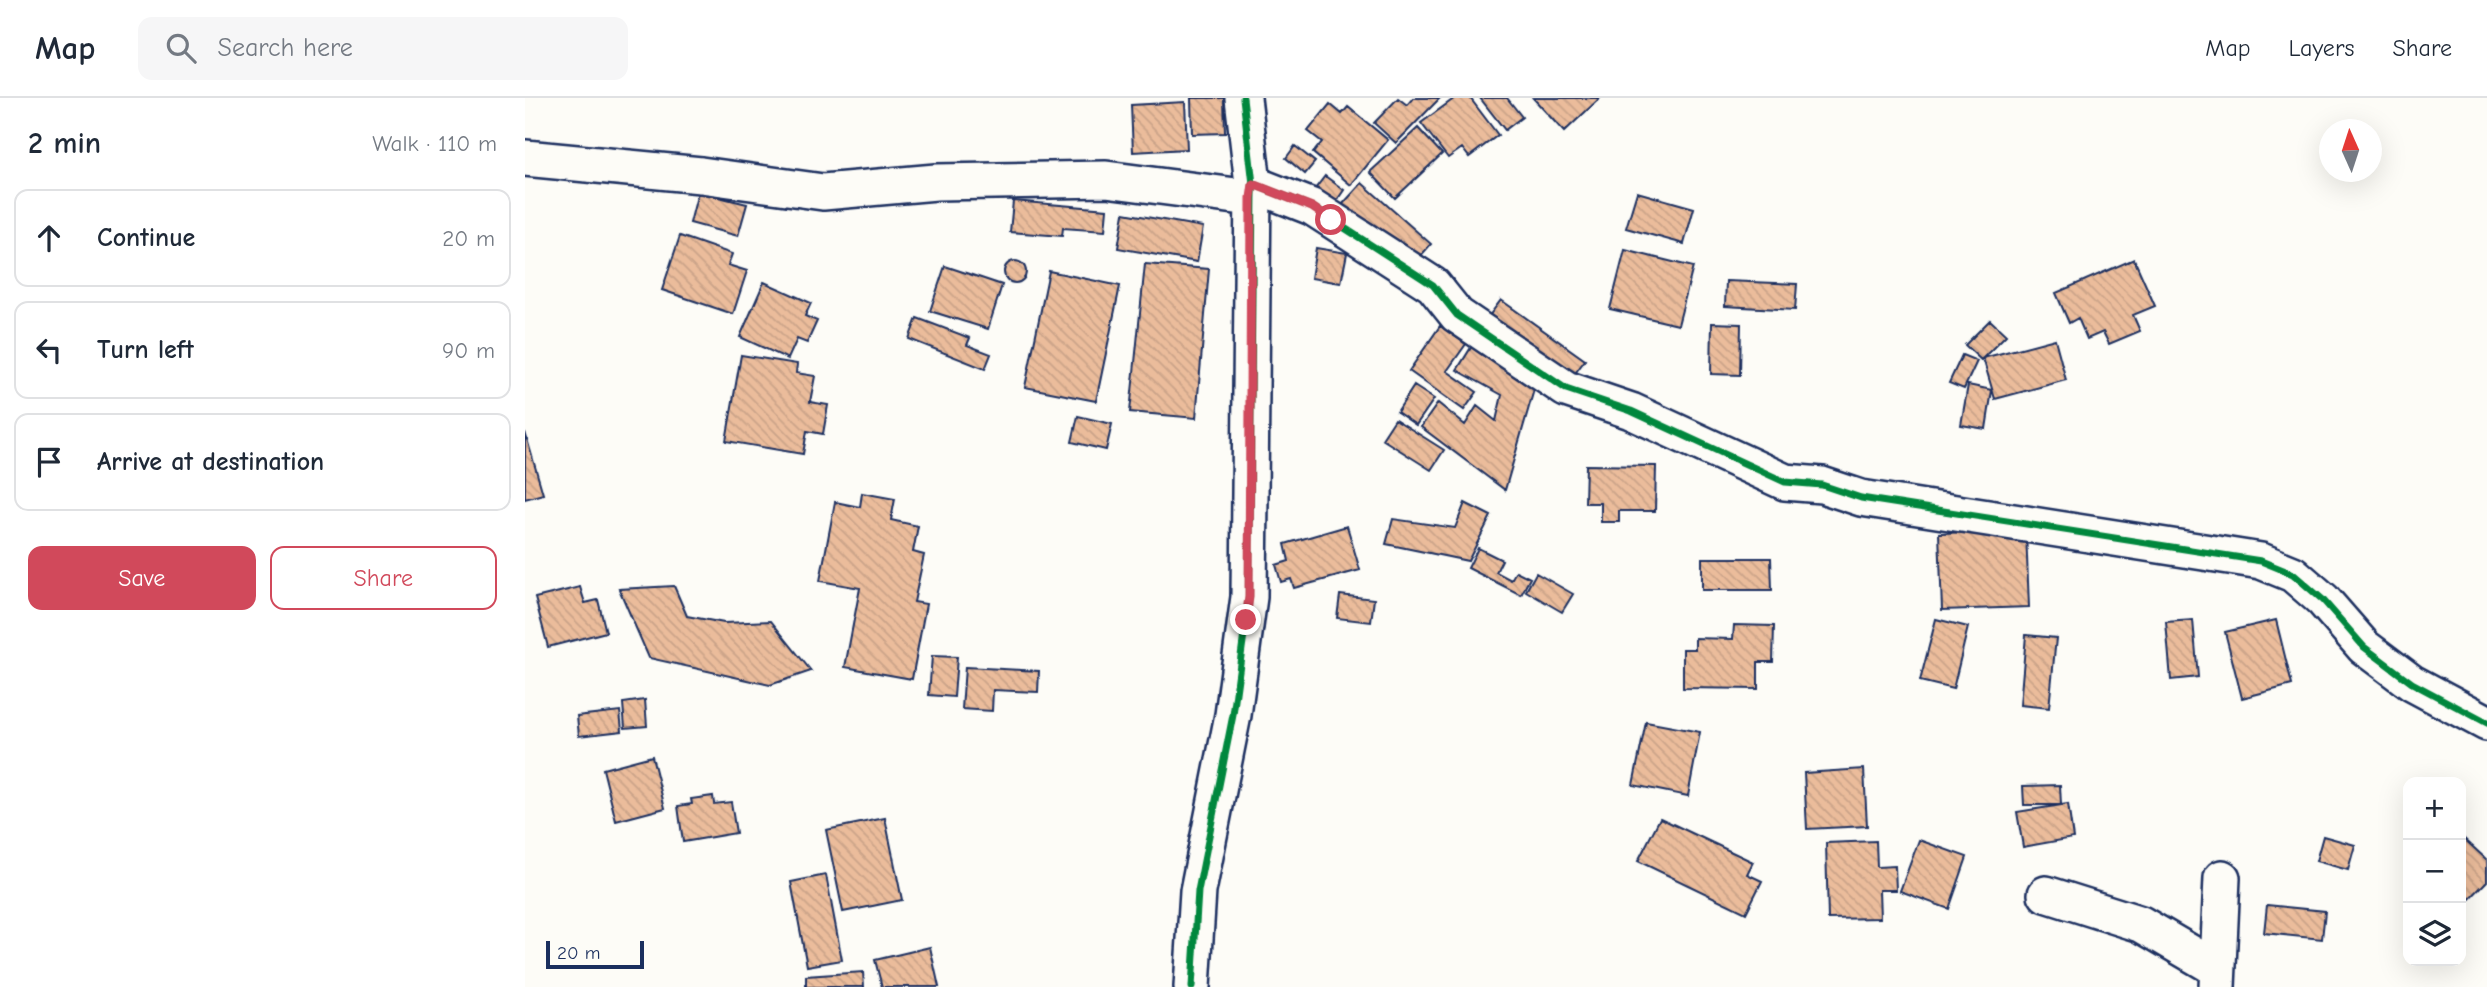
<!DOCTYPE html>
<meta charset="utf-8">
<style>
:root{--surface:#fff;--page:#f6f6f7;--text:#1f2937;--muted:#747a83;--line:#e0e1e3;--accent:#d1495b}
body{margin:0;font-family:"Comic Neue",sans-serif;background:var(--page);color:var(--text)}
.controls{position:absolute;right:21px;bottom:21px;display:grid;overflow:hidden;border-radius:14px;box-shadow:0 7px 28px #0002}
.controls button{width:63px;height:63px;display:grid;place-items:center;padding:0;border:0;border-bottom:2px solid var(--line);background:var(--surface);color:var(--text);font:35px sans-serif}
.compass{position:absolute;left:1794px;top:21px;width:63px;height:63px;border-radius:50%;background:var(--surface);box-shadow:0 7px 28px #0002;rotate:357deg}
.scale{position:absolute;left:21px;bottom:18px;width:98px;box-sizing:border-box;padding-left:7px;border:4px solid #1b2f5e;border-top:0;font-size:19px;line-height:24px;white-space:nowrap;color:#1b2f5e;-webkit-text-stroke:5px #fdfcf7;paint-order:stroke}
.stop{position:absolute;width:21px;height:21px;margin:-16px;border:5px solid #d1495b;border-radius:50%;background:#fff}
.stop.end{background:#d1495b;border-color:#fff;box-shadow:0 2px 7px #0008}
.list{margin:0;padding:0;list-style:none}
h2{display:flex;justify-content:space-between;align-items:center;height:91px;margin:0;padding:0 28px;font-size:30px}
h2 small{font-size:23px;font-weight:400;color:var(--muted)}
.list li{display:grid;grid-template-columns:46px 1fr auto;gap:21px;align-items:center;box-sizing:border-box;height:98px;margin:0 14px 14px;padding:0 14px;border:2px solid var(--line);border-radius:14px}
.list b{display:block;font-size:26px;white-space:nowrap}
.list em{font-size:23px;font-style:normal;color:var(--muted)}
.actions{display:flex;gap:14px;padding:21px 28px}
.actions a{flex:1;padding:16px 0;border:2px solid var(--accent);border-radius:14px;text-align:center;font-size:24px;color:var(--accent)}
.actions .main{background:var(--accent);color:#fff}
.icon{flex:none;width:38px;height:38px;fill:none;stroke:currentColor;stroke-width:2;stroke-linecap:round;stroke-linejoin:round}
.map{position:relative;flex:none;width:1962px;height:889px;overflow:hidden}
header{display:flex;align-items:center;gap:42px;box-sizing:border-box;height:98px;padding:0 35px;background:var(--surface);border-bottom:2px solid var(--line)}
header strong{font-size:33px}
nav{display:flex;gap:38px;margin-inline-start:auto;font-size:24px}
.search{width:490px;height:63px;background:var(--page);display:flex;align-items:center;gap:18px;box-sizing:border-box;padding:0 24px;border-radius:14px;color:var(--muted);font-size:26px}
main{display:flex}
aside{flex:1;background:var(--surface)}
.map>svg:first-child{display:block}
.building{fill:url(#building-back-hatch);stroke:#1b2f5e;stroke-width:2}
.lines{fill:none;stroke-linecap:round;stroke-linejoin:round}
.minor-casing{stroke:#1b2f5e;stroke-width:40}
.minor{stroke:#fdfcf7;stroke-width:35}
.cycleway-casing{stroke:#fdfcf7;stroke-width:11}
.cycleway{stroke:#00873e;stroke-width:7}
.route{stroke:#d1495b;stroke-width:9}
</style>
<header>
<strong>Map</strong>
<div class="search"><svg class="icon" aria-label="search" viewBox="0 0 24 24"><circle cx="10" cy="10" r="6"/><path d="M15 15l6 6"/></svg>Search here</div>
<nav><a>Map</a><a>Layers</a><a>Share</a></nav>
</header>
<main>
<aside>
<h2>2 min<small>Walk · 110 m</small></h2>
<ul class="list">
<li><svg class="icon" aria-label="ahead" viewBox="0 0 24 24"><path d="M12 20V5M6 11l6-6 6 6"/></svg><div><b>Continue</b></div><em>20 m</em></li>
<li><svg class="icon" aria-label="left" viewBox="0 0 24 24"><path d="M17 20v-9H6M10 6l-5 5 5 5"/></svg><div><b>Turn left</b></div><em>90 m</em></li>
<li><svg class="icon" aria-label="arrive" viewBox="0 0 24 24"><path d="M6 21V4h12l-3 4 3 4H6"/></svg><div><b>Arrive at destination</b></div></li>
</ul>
<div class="actions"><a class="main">Save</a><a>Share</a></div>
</aside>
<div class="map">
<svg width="1962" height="889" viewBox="0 0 1962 889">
<defs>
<pattern id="building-back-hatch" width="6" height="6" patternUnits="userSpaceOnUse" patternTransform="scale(1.75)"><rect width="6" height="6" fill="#ebbc9b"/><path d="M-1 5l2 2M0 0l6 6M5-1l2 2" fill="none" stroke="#c9a288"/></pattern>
</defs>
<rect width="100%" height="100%" fill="#fdfcf7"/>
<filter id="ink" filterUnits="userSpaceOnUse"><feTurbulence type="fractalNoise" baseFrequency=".0143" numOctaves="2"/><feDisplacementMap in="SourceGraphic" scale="14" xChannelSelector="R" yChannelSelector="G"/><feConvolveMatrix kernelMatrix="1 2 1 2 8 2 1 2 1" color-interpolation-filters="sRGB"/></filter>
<g filter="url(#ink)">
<path class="building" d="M666,0H699L700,35L667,36Z
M873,0L882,7L888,0H915L871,45L849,25Z
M930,0H945L973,37L944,59L937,50L923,60L896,25Z
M955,0H982L997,19L980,32Z
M1008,0H1075L1039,34Z
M660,4L662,51L608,54L606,7Z
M805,6L817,16L823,9L863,42L826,87L788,55L797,44L783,33Z
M893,30L917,56L870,100L845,74Z
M770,48L790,64L780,76L761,60Z
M800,78L819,92L810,105L790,91Z
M837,85L906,146L886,169L816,108Z
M173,94L222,106L213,138L165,125Z
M1112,94L1169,110L1159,146L1101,130Z
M488,103L582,111L580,133L538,130L537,138L485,134Z
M599,115L678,129L672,164L593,150Z
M155,138L207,156L203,167L222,173L208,216L137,192Z
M791,150L822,155L816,185L786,180Z
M1100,152L1168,169L1153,227L1085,211Z
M1609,161L1630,208L1608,217L1615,233L1584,246L1578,234L1562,241L1553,220L1544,225L1531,195Z
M479 174a11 11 0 1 1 22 0a11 11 0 1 1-22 0Z
M620,166L684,171L671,320L605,314Z
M420,168L477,187L463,231L405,213Z
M524,173L595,188L571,303L500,289Z
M1201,183L1272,186L1270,212L1200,208Z
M239,184L286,205L280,218L292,223L282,245L272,241L263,261L215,239Z
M976,202L1060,262L1042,286L958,226Z
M392,220L445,240L442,247L466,256L460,271L384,241Z
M1465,222L1481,237L1456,262L1440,247Z
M1187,225L1216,226L1215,277L1186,276Z
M915,228L941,246L922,273L952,294L939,312L884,273Z
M1530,241L1541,282L1470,301L1458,260Z
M947,248L1010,288L980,392L896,329L913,305L940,327L952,308L971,323L977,297L932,272Z
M216,257L272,266L271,275L290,278L285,304L303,307L298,336L282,333L278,356L201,343Z
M1437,257L1452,263L1439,291L1424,285Z
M1443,287L1467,292L1461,331L1436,327Z
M889,288L909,301L891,327L872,314Z
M553,318L587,326L581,352L547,344Z
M870,321L919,352L906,372L857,341Z
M0,334L18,396L0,401Z
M1061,367L1131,368L1130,413H1094V424H1076V405H1060Z
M337,395L370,401L366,422L393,428L388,454L399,457L389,504L401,506L387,581L320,569L335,490L295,483L310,404L335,409Z
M940,405L966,418L943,463L861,446L868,421L930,430Z
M822,428L835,472L769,490L766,481L756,484L751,467L764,463L760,446Z
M1501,433L1504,509L1417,512L1414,435Z
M953,450L977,462L971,474L986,482L991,473L1005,480L996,497L943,470Z
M1177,460H1246L1247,492H1177Z
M1011,475L1048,496L1037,514L1001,493Z
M149,488L162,518L199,525L246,523L286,573L245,587L124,560L94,491Z
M55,489L60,505L73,502L81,534L23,549L10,500Z
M815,497L849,501L846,524L812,520Z
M1411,521L1443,529L1428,591L1395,583Z
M1668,522L1673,579L1646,582L1641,524Z
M1751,522L1767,587L1717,600L1700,534Z
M1209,527L1249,528L1248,564H1233V591L1158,590V551H1170V540L1208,541Z
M1501,537L1531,540L1524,610L1495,607Z
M407,558L432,559L429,599L404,597Z
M440,569L514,573L513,594L468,592L467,613L437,611Z
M120,602L122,628L100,630L98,605Z
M95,613L97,633L54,638L52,618Z
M1121,624L1175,634L1163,698L1108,687Z
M127,658L140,710L91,723L78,671Z
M1339,671L1342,728L1282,731L1279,675Z
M1535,687L1536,707H1499L1498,688Z
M188,698L189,706L206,704L211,735L158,744L153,708L167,706L166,701Z
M1543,706L1548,740L1498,749L1492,714Z
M360,720L377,802L318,814L301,732Z
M1135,720L1228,764L1222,776L1237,783L1221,815L1113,763Z
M1798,738L1830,747L1823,772L1791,763Z
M1936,738L1962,762V783L1936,810Z
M1394,742L1442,759L1424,811L1375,793Z
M1351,743L1352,769L1370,768L1371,792H1354L1355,820L1303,821L1301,745Z
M301,777L317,862L282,868L266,784Z
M1742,807L1800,813L1797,841L1739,835Z
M405,849L414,889H357L350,862Z
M338,874L339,889H281V878Z"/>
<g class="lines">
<g class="minor-casing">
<path id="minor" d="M0,60L176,77L298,94L411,84L581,81L726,100
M728,86L787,109L908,187L932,217L1041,291L1106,313L1260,384L1297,387L1336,400L1736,463L1768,476L1798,502L1839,549L1887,585L1962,625
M1521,796L1616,826L1691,870
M667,889L673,793L708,617L724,499L728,86L718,0
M1692,889L1697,780"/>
</g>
<use href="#minor" class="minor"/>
<g class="cycleway-casing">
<path id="cycleway" d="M728,86L787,109L908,187L932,217L1041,291L1106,313L1260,384L1297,387L1336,400L1736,463L1768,476L1798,502L1839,549L1887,585L1962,625
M667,889L673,793L708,617L724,499L728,86L718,0"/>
</g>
<use href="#cycleway" class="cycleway"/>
</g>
</g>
<g class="lines" filter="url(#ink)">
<path class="route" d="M721,522L724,499L726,100L728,86L787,109L806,122"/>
</g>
</svg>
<div class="controls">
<button>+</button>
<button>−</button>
<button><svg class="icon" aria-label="layers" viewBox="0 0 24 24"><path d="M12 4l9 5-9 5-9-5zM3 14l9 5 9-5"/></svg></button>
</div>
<svg class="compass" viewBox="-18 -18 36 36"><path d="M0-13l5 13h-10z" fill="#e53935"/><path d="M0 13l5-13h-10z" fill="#747a83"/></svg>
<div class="scale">20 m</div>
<div class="stop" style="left:806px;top:122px"></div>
<div class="stop end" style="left:721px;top:522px"></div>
</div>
</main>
